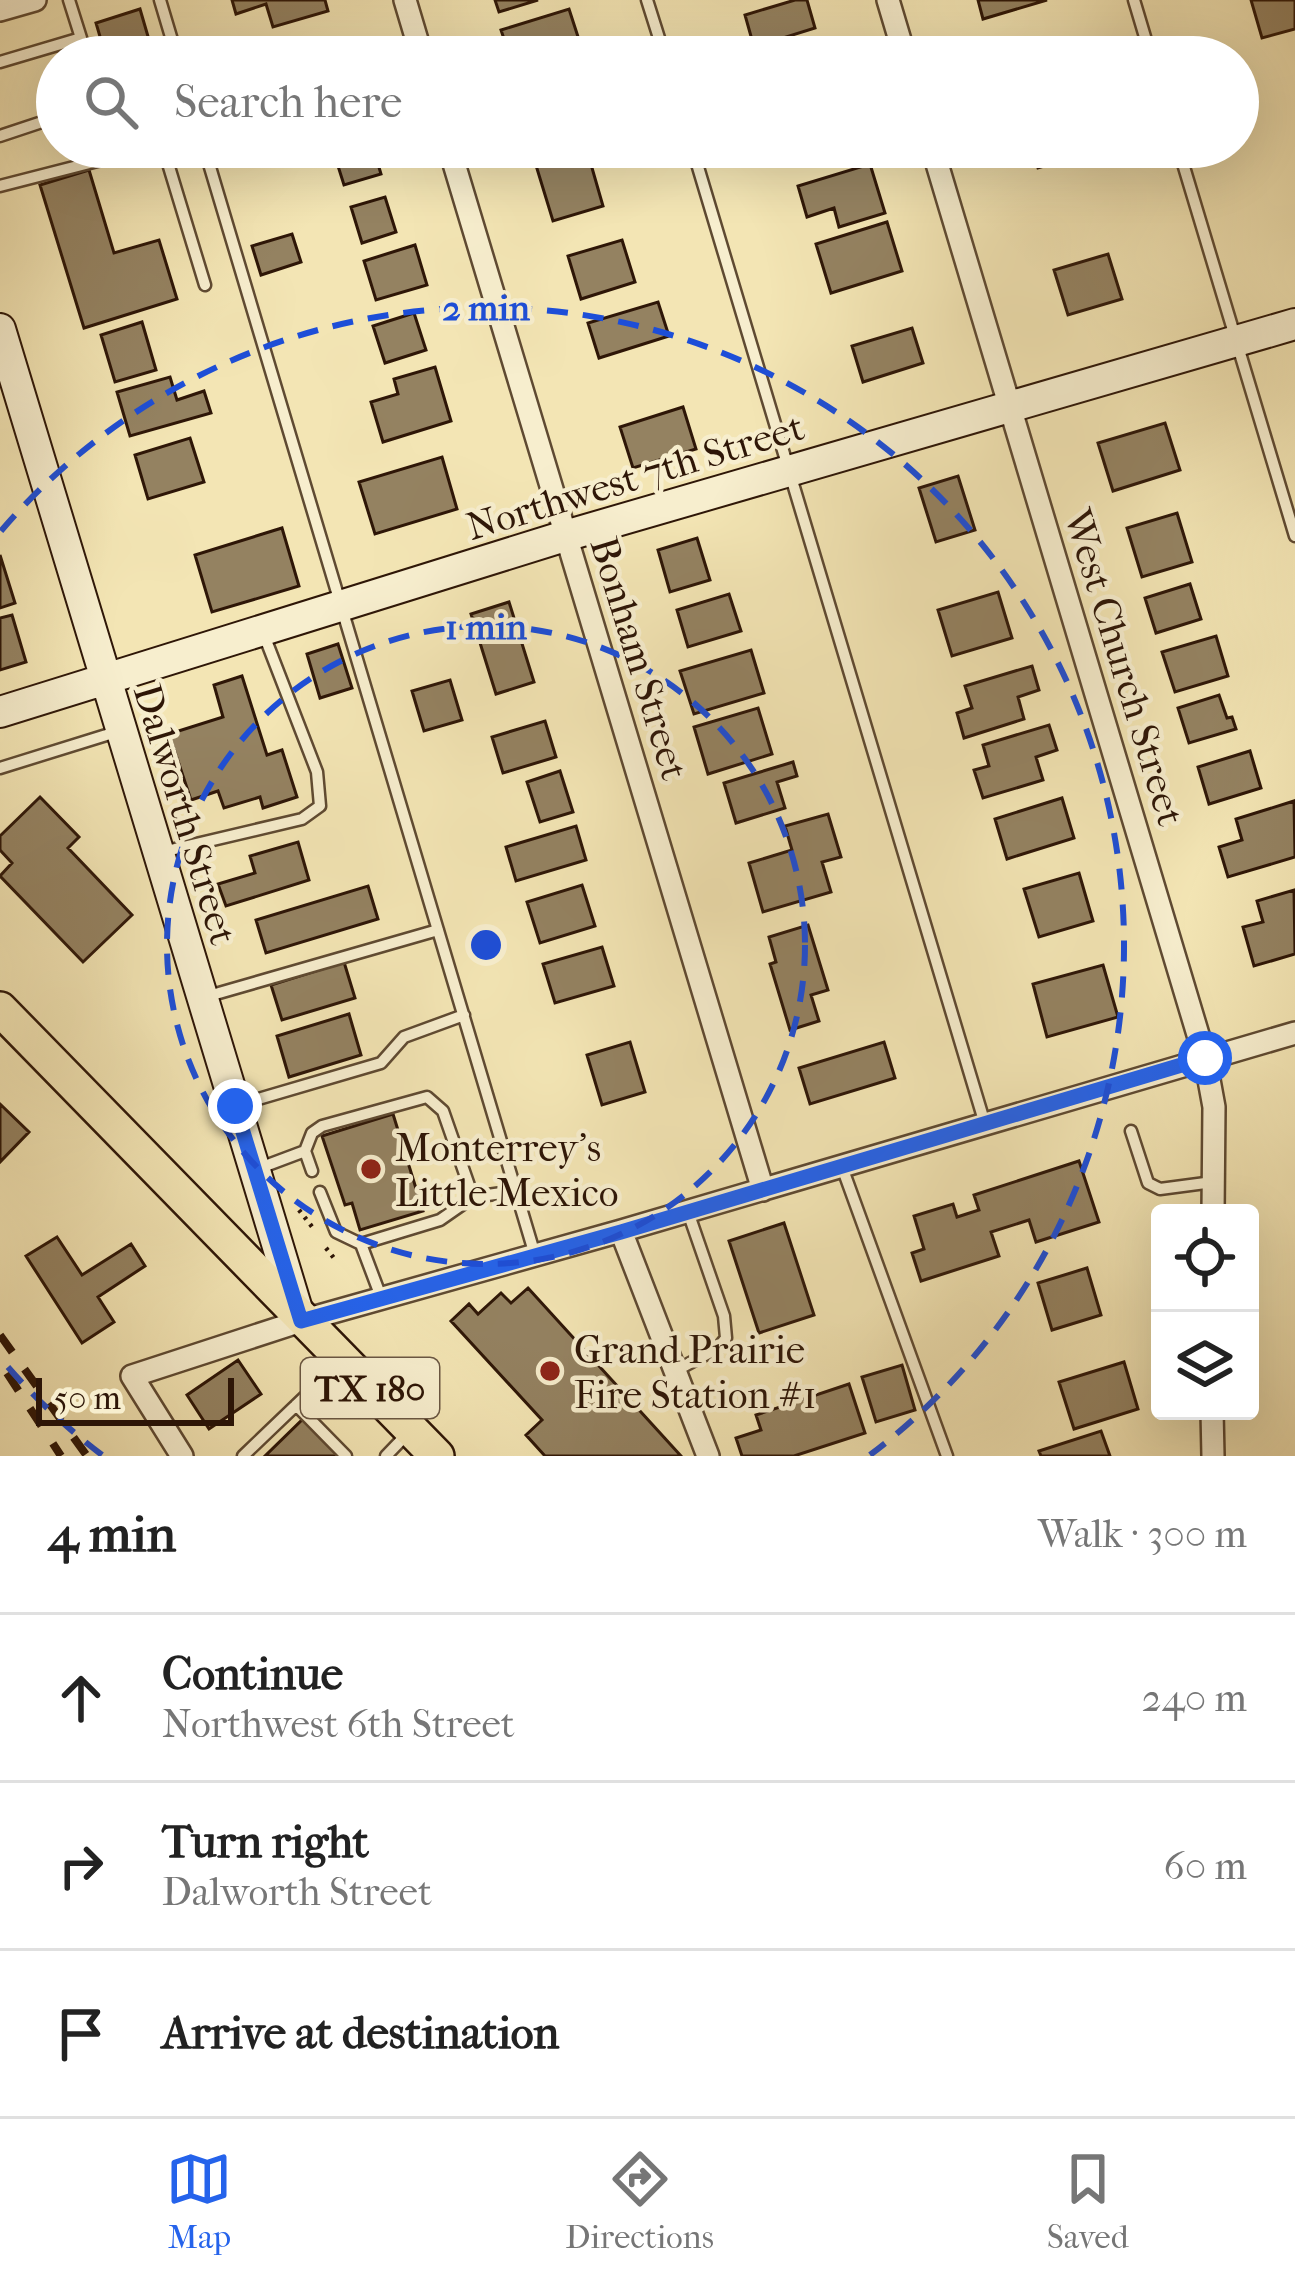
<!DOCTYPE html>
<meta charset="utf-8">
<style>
:root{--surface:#fff;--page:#f2f2f2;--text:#222;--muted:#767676;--line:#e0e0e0;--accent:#2563eb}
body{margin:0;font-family:"IM FELL French Canon",serif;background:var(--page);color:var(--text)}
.controls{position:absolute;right:36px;bottom:36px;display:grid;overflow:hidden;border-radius:12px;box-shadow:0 12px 48px #0002}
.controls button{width:108px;height:108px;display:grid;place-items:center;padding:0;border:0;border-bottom:3px solid var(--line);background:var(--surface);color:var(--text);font:60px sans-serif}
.scale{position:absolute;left:36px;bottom:30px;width:198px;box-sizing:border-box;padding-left:12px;border:6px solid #2e1607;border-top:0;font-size:33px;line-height:42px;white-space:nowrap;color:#2e1607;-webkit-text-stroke:9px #f7eece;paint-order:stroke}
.stop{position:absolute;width:36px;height:36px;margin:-27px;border:9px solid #2563eb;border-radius:50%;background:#fff}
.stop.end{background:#2563eb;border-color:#fff;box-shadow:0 3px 12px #0008}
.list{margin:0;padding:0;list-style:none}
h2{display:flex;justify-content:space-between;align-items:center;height:156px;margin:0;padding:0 48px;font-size:51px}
h2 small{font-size:39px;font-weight:400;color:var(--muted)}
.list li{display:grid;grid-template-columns:78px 1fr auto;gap:36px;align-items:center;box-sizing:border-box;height:168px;padding:0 48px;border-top:3px solid var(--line)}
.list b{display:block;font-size:45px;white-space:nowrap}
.list p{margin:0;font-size:39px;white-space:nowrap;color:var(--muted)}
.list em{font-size:39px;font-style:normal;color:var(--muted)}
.icon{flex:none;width:66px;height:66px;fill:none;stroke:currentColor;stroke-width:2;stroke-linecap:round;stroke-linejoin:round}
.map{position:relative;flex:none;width:1295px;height:1456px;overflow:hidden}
.search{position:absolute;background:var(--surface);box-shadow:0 12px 48px #0002;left:36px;right:36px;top:36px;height:132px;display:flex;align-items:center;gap:30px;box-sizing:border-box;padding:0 42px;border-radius:66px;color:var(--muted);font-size:45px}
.sheet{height:660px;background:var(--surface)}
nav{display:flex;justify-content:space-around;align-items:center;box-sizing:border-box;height:168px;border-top:3px solid var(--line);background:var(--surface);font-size:33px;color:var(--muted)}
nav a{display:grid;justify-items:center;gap:6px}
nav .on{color:var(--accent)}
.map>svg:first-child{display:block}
.building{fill:#948261;stroke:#2e1607;stroke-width:3}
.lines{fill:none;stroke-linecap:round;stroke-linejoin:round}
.lane-casing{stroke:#5f4a32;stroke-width:15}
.street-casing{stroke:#5f4a32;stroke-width:26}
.secondary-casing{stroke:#2e1607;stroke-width:34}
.primary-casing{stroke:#2e1607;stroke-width:38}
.path{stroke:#2e1607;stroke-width:4.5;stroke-dasharray:3 6;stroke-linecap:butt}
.lane{stroke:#f7eece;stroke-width:10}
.street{stroke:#f7eece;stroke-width:21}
.secondary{stroke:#f7eece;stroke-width:30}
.primary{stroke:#f3e5b4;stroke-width:33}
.rail{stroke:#2e1607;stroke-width:8;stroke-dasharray:21 21;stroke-linecap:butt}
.route{stroke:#2563eb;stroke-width:15}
.ring{fill:none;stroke:#1d4ed8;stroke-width:6;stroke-dasharray:21 15}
.poi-dot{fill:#8f2418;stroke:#f7eece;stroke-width:4.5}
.labels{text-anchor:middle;stroke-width:9;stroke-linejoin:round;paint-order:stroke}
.shield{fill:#f7eece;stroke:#6a5743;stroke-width:3}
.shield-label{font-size:36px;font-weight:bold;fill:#2e1607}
.street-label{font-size:39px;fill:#2e1607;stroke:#f7eece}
.poi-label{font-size:39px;fill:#2e1607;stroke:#f7eece;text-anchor:start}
.centre{fill:#1d4ed8;stroke:#f7eece;stroke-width:6}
.ring-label{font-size:36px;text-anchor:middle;font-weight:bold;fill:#1d4ed8;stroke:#f7eece;stroke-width:9;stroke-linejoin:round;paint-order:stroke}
</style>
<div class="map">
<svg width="1295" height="1456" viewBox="0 0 1295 1456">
<rect width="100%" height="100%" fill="#f3e5b4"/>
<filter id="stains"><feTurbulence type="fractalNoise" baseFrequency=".00167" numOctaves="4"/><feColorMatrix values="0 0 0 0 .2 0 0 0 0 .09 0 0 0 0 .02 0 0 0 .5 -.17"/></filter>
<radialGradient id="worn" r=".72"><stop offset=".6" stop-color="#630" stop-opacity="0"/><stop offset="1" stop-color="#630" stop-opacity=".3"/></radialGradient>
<path class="building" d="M232,0H325L328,11L273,27L266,4L236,14Z
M495,0H538L499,12Z
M795,0H807L815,28L754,47L745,15Z
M978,0H1047L983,19Z
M1251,0H1295V29L1262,38Z
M140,9L154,57H106L96,23Z
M569,9L581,46L543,57H510L501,30Z
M347,41L352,57H293Z
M1041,46L1044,57H1006Z
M332,147H373L381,174L344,185Z
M538,147H586L603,206L553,221L531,149Z
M799,147H856L857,149L805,165Z
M1032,147H1072L1075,157L1038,168Z
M870,164L885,213L839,227L834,208L807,217L798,186Z
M89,170L114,253L159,240L177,299L84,328L40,185Z
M385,197L396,232L362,243L351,207Z
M887,222L902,271L831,293L816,244Z
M292,234L301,262L261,275L252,246Z
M622,240L635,282L581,299L568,256Z
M415,245L427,285L376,300L364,261Z
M1108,254L1122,299L1068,315L1054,270Z
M658,302L669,336L599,358L588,323Z
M414,313L426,350L385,363L373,326Z
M142,322L156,370L115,382L101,335Z
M912,328L923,363L863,382L852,346Z
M435,367L451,421L383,442L371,402L398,394L394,379Z
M170,377L177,400L204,391L211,413L130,436L117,392Z
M683,407L696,449L633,468L620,427Z
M1165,423L1180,470L1113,491L1098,443Z
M190,438L204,482L148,499L135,455Z
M442,457L457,509L375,534L359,482Z
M958,476L975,530L936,542L919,488Z
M1177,513L1192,562L1142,577L1127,528Z
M282,528L299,586L212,612L195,555Z
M697,538L710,580L670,592L658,550Z
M0,555L15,603L0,608Z
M1190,584L1201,619L1156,633L1145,598Z
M998,592L1012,638L952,656L938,610Z
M729,594L741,631L688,647L677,610Z
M509,602L534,682L496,694L471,614Z
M12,615L26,662L0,670V618Z
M1216,636L1228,676L1175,692L1162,652Z
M338,644L352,688L320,698L307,654Z
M751,650L764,693L694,714L680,671Z
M1032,666L1039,690L1018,697L1024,719L964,738L957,713L972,708L965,686Z
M242,676L267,755L282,750L297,797L263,808L260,797L224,808L218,791L191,800L169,734L223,717L214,685Z
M450,680L462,720L424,731L412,691Z
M1219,695L1227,718L1232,717L1236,729L1189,743L1178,708Z
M758,708L772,754L708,774L694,727Z
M545,721L556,757L503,773L492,737Z
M1049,725L1057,750L1036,757L1043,780L983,798L974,770L989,766L983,745Z
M1250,751L1261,788L1209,804L1198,767Z
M793,762L797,776L777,782L785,808L736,823L724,783Z
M560,771L573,812L540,822L527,782Z
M40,797L79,837L68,848L132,915L83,962L0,876L12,863L0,850V836Z
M1062,798L1074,838L1007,859L995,819Z
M1294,801L1295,857L1228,877L1219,847L1242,840L1236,819Z
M828,814L841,857L822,862L831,892L763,912L749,863L792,850L785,826Z
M576,826L586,860L516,881L506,847Z
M298,842L309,880L226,906L218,884L255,873L250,856Z
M1079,873L1093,921L1039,937L1024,889Z
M582,885L595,926L540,943L527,902Z
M368,886L378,919L266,953L256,920Z
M1294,890L1295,954L1254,966L1243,927L1263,922L1257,901Z
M808,925L828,990L811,995L819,1021L790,1030L770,964L776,962L769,937Z
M602,947L614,986L555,1003L543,964Z
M344,962L355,998L282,1020L271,985Z
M1103,965L1118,1017L1047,1037L1033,984Z
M349,1014L361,1055L289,1077L277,1036Z
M630,1042L645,1092L602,1105L587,1055Z
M884,1042L895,1078L810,1104L799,1068Z
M0,1104L29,1132L0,1162Z
M393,1114L423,1211L360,1230L352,1203L345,1205L322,1136Z
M1079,1161L1099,1222L1036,1242L1029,1220L991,1232L999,1256L921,1281L912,1253L924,1249L914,1216L953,1204L957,1217L979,1210L974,1195Z
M784,1223L814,1315L759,1333L729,1241Z
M57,1237L82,1275L131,1244L145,1266L98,1297L114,1322L82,1343L26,1256Z
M1087,1268L1101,1315L1052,1330L1038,1283Z
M528,1288L681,1456H545L526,1435L542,1420L451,1321L469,1304L478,1314L501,1293L511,1303Z
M238,1360L261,1394L209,1429L187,1395Z
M1124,1362L1138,1409L1074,1429L1059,1382Z
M902,1365L915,1410L876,1422L862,1377Z
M849,1384L865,1433L794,1456H742L736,1438L761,1430L756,1415Z
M304,1418L340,1456H265Z
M1101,1431L1110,1456H1041L1039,1451Z"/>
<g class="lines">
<g class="lane-casing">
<path id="lane" d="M69,0L87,57
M160,0L177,57
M647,0L665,57
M1134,0L1151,57
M0,62L81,38
M0,136L57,117
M163,147L205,285
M204,147L535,1255
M692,147L985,1124
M1178,147L1295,536
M0,186L152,147
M0,768L116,732
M162,852L302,819L320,806L317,772L264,635
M205,997L438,930
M238,1105L381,1063L404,1037L464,1015
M1131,1131L1148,1183L1160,1189L1213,1182
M305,1151L312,1171
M842,1167L947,1456
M257,1169L305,1151L312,1133L322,1126L427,1097L443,1111L473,1197L516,1191
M320,1192L336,1232L361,1244L381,1297
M361,1244L440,1220L473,1197
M675,1371L718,1348L726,1338L724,1316L688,1212
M296,1405L346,1456
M243,1456L340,1363
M386,1456L409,1432"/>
</g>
<g class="street-casing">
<path id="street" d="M405,0L422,57
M888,0L905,57
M0,10L35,0
M449,147L763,1190
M932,147L1205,1058L1214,1107L1213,1213
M621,1231L708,1456
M1212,1411L1213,1456
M182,1456L132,1376L301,1321L621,1231L1295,1033"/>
</g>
<g class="secondary-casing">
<path id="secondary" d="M0,329L299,1316
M0,712L565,536L1295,324"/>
</g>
<g class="primary-casing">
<path id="primary" d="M0,1009L437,1456"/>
</g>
<path class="path" d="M299,1210L313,1228
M326,1248L337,1262"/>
<use href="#lane" class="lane"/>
<use href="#street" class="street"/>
<use href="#secondary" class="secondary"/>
<use href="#primary" class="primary"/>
<path class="rail" d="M0,1335L87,1456
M7,1373L61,1456"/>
</g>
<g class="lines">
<path class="route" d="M235,1106L301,1321L621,1232L1205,1058"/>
</g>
<g class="ring">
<circle cx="486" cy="945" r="319"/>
<path d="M102 1455A638 638 0 0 1 1 1359M1 531A638 638 0 1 1 870 1455"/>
</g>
<g class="poi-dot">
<circle cx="371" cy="1169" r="12"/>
<circle cx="550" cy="1371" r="12"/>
</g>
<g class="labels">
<rect class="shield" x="301" y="1358" width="138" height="60" rx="9"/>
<g class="shield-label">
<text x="370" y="1401">TX 180</text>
</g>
<g class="street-label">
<text transform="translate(635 476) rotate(-17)" y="14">Northwest 7th Street</text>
<text transform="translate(640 658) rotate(73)" y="14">Bonham Street</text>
<text transform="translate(1125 667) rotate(73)" y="14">West Church Street</text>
<text transform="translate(186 814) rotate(73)" y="14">Dalworth Street</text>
</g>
<g class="poi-label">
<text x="395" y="1161">Monterrey's<tspan x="395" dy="45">Little Mexico</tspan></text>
<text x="574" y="1363">Grand Prairie<tspan x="574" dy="45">Fire Station #1</tspan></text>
</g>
</g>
<circle cx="486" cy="945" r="18" class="centre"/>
<g class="ring-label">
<text x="486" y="320">2 min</text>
<text x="486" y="639">1 min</text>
</g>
<rect width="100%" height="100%" filter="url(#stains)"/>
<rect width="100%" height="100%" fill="url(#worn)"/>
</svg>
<div class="controls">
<button><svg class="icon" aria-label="locate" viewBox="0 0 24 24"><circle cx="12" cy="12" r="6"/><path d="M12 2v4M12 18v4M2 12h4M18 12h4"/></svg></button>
<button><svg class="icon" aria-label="layers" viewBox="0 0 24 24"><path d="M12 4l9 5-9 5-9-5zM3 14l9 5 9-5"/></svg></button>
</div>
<div class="scale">50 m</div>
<div class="stop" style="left:1205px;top:1058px"></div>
<div class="stop end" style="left:235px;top:1106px"></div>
<div class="search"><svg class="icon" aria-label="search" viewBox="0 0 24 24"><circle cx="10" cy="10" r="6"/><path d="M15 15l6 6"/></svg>Search here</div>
</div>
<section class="sheet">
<h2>4 min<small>Walk · 300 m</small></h2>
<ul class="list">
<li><svg class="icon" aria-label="ahead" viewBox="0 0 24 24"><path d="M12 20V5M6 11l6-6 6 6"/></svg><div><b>Continue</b><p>Northwest 6th Street</p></div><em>240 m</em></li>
<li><svg class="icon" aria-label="right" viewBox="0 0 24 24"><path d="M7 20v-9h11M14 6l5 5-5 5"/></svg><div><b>Turn right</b><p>Dalworth Street</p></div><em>60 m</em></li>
<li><svg class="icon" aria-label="arrive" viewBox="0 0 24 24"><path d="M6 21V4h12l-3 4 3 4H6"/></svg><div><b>Arrive at destination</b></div></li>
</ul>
</section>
<nav>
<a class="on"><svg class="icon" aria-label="map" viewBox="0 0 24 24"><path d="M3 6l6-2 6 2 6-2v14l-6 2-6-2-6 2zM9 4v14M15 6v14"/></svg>Map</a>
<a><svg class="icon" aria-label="directions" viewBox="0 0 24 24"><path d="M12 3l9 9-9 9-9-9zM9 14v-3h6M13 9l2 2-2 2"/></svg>Directions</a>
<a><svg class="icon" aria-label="saved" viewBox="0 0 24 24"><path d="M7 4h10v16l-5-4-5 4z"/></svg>Saved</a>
</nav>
